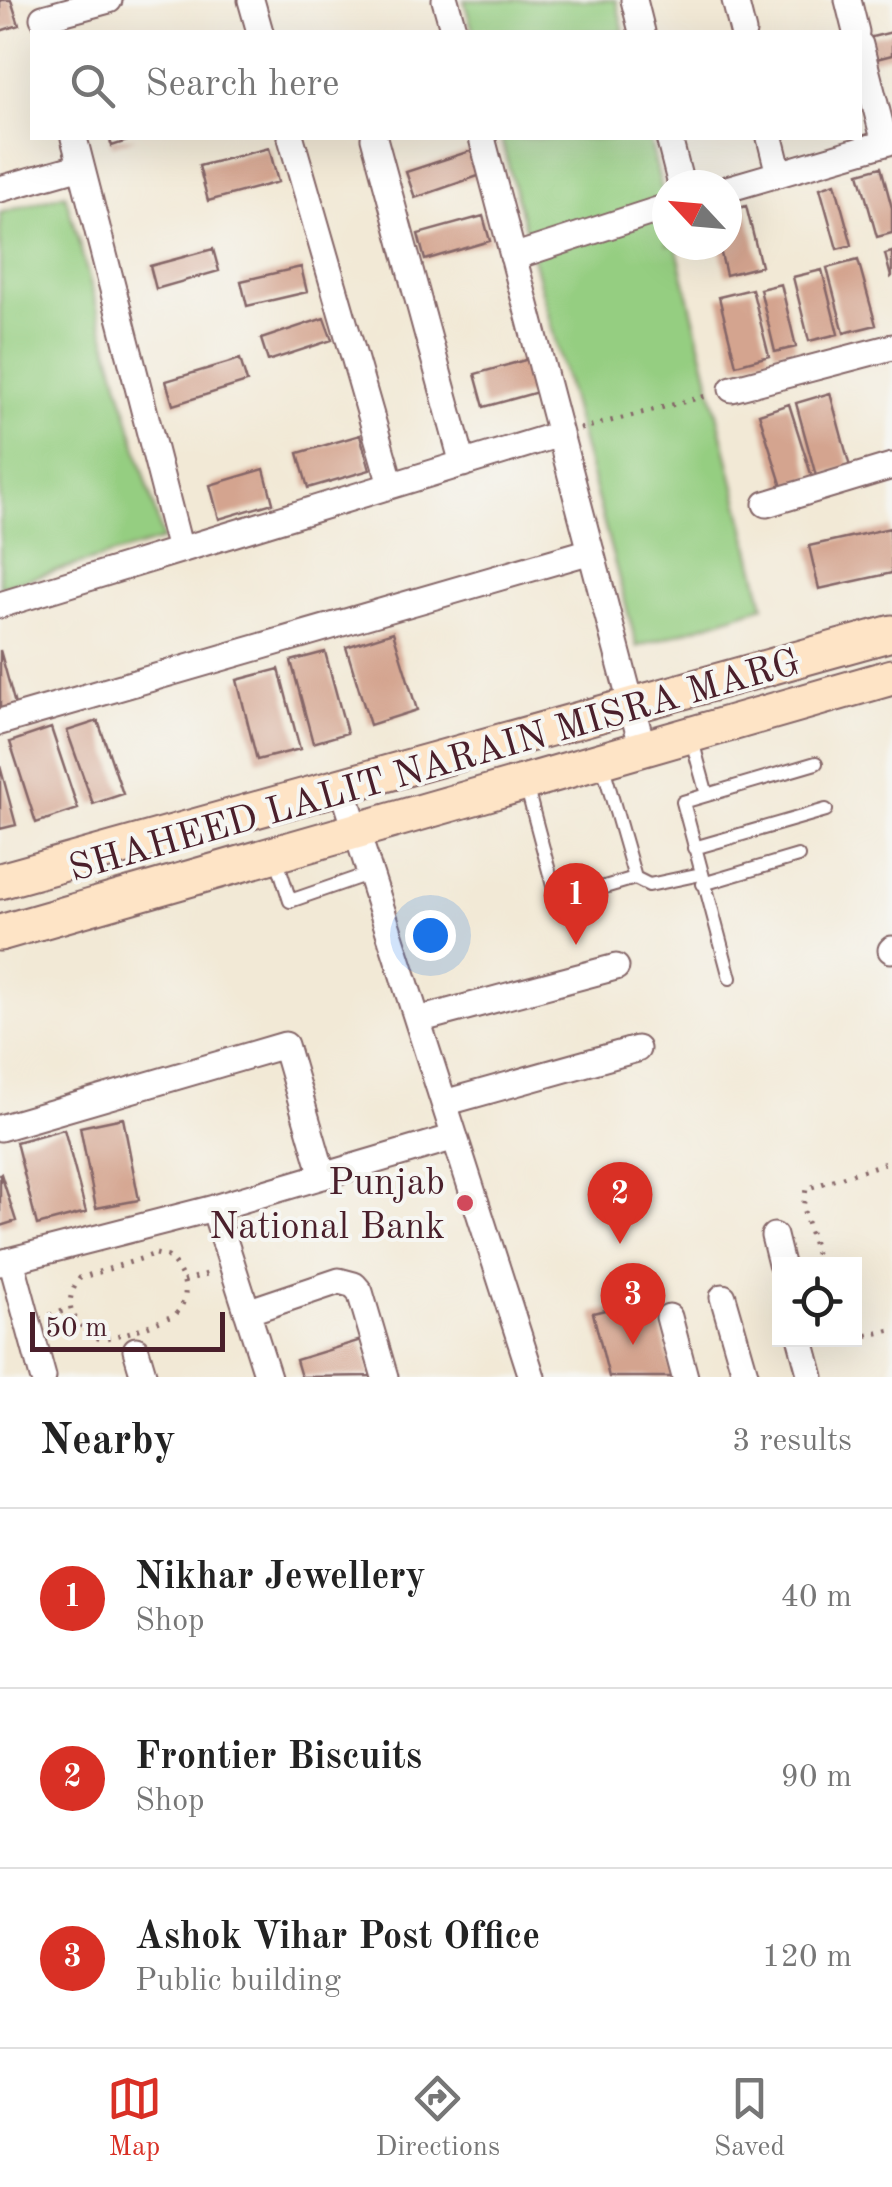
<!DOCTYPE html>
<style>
:root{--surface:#fff;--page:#f2f2f2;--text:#222;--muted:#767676;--line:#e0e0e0;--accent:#d93025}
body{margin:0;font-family:"Old Standard TT",serif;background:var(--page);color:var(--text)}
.controls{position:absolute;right:30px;bottom:30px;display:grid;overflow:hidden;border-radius:0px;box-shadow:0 10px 40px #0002}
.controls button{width:90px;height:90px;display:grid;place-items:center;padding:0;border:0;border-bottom:2px solid var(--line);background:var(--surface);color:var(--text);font:50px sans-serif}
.compass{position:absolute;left:652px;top:170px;width:90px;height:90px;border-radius:50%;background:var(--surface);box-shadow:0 10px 40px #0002;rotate:296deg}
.scale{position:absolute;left:30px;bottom:25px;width:195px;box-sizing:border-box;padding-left:10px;border:5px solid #4a1f2b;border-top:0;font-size:28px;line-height:35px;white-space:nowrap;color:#4a1f2b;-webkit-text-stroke:8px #f6f6f2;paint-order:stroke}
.you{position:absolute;left:430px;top:935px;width:35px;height:35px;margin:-25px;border:8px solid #fff;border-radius:50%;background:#1a73e8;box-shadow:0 0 0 15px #1a73e833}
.badge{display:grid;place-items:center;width:65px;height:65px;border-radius:50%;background:var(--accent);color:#fff;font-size:32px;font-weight:700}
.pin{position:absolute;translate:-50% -82px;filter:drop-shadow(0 2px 5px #0008)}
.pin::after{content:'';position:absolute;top:52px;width:35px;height:30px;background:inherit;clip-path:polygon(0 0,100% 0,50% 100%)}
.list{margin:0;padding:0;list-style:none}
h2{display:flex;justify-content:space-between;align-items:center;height:130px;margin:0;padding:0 40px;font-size:42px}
h2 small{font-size:32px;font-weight:400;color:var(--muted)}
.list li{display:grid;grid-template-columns:65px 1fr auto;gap:30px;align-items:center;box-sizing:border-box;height:180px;padding:0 40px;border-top:2px solid var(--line)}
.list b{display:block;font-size:38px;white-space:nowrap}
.list p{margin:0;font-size:32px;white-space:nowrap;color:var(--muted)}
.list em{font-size:32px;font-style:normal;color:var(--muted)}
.icon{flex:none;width:55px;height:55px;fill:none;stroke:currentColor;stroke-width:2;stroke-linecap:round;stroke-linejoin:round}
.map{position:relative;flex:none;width:892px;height:1377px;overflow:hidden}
.search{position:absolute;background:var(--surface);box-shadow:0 10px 40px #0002;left:30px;right:30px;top:30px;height:110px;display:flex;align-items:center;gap:25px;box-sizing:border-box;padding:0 35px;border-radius:0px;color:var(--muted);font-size:38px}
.sheet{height:670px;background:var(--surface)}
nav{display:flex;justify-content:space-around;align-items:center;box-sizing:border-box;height:140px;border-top:2px solid var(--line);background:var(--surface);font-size:28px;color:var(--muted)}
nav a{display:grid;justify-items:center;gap:5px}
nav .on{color:var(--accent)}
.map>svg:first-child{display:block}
.green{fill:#95ce81;stroke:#707656;stroke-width:2.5}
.building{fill:#d4a48f}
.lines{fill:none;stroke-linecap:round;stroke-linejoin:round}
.lane-casing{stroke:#856667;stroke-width:16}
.street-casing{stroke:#856667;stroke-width:29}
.secondary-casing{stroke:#856667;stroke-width:39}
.path{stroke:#856667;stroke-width:5;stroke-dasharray:2.5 8;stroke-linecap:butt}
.lane{stroke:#fff;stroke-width:12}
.street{stroke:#fff;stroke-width:25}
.secondary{stroke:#fee4c6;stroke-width:35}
.poi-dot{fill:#d1495b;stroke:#f6f6f2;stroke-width:4}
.labels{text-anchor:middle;stroke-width:8;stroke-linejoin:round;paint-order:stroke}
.street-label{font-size:38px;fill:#4a1f2b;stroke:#f6f6f2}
.poi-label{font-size:38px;fill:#4a1f2b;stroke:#f6f6f2;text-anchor:end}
</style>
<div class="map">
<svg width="892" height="1377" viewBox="0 0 892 1377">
<rect width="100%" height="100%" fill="#f6f6f2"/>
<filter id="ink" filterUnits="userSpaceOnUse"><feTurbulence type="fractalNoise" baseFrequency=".01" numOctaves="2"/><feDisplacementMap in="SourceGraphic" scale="20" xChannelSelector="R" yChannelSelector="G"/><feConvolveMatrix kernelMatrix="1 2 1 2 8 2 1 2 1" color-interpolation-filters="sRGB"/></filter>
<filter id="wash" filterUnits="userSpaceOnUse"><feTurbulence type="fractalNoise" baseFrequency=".0048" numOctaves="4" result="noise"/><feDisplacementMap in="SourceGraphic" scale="40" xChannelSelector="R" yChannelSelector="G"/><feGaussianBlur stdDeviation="2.25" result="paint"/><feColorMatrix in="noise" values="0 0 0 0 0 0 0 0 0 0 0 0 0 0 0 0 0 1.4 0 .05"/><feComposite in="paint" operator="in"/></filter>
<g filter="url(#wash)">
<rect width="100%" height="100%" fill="#f2e9d6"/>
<path class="green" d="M464,0H616L624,32H473Z
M501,138H649L667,210V245H676L764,606L637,647Z
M65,194L163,540L0,587V213Z"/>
<g id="blocks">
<path class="building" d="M0,0H11L19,25L0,31Z
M892,32V55L869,61L864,39Z
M109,138H136L112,146Z
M269,148L278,182L208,201L199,166Z
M476,149L484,174L415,198L406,172Z
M881,167L892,208V233L877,237L859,173Z
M835,183L852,245L837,249L820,188Z
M746,206L761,266L726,275L719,245H727V211Z
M483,216L490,241L425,260L418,234Z
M213,249L219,271L156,289L150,266Z
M892,252V276L891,277L885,254Z
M858,260L876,325L844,333L827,268Z
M301,267L307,292L247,306L241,281Z
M822,270L838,334L809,341L793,277Z
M781,284L796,347L775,352L760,289Z
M752,289L769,356L736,365L719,297Z
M324,318L332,340L268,361L261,339Z
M536,357L545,390L484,407L475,374Z
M240,359L247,382L173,405L166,381Z
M830,393L850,467L816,476L796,403Z
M789,404L812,477L782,487L759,414Z
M360,435L370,470L308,488L298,453Z
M264,469L273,503L219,519L210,485Z
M890,528L892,573L819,589L809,546Z
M393,632L417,710L370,725L346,647Z
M0,650L17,712L0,716Z
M325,652L347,733L313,743L291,661Z
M279,669L300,749L257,760L237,680Z
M98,721L123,794L93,804L67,731Z
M51,728L78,809L36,823L10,742Z
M0,766L16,825L0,829Z
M123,1118L139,1200L96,1208L80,1127Z
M64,1129L86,1212L37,1225L16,1142Z
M1,1174L16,1221L0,1226V1175Z
M654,1298L673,1377H609L593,1313Z
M361,1340L371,1376L301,1377L296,1360Z"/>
</g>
</g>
<g filter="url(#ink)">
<use href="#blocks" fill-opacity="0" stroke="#856667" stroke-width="2.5"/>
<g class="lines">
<g class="lane-casing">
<path id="lane" d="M691,737L707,795
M526,785L557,901L635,878L602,763
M694,848L826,810
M276,857L290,901L371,873
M635,878L649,885L701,874
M703,884L798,856
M730,978L683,802L816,763"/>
</g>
<g class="street-casing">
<path id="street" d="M251,0L260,32
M445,0L454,32
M634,0L642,32
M735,0L743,32
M848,0L856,32
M43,18L109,0
M860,45L885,143
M74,138L180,550
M291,138L391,485
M374,138L463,464
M482,138L643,749
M669,138L681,185
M770,138L779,174
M0,189L81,166
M727,189L892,141
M513,257L667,207
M732,389L892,347
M766,504L892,466
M0,605L560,434
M0,722L591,551
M342,786L532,1377
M891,950L892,949
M418,1020L616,967
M444,1103L637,1049
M0,1128L285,1045L323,1176
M214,1208L268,1377
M774,1236L781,1264
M11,1260L43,1377
M0,1263L214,1208L455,1137
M723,1297L746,1377
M247,1312L339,1281L354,1285L360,1292L385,1377
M669,1317L685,1377
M801,1340L811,1377
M136,1350L144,1377"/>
</g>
<g class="secondary-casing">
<path id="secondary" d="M0,881L892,633
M0,933L892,677"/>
</g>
<path class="path" d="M580,429L710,395
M156,1254L168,1257C184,1273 193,1294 176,1314C163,1321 111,1341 98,1338C88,1335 79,1324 74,1316C66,1303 72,1289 80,1278Z
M819,1264L803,1208L806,1189L892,1161
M184,1281L210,1273
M50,1315L70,1309
M846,1340L892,1330"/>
<use href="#lane" class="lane"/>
<use href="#street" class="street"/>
<use href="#secondary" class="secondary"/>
</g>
</g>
<circle class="poi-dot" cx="465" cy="1203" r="10"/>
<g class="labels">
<g class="street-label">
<text transform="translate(434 764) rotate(-16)" y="13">SHAHEED LALIT NARAIN MISRA MARG</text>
</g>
<g class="poi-label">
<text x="445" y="1194">Punjab<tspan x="445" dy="44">National Bank</tspan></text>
</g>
</g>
</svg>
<div class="controls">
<button><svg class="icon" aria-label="locate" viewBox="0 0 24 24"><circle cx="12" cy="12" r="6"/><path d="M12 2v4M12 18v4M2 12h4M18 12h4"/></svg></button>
</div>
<svg class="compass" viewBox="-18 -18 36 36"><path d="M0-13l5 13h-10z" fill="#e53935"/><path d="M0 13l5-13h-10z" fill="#767676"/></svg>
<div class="scale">50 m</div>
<div class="you"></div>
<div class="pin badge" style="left:576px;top:945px">1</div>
<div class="pin badge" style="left:620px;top:1244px">2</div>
<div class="pin badge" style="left:633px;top:1345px">3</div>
<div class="search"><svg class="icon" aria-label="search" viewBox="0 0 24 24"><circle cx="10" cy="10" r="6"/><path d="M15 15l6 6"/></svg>Search here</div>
</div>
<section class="sheet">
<h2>Nearby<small>3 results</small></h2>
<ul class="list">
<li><span class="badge">1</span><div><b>Nikhar Jewellery</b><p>Shop</p></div><em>40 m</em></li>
<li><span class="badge">2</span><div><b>Frontier Biscuits</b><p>Shop</p></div><em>90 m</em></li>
<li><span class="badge">3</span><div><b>Ashok Vihar Post Office</b><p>Public building</p></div><em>120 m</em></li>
</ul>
</section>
<nav>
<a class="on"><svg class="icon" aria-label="map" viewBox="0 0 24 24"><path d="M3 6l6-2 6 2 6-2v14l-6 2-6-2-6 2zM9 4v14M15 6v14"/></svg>Map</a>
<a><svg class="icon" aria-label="directions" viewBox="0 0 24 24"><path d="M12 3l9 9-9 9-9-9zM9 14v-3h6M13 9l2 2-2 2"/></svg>Directions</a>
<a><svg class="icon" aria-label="saved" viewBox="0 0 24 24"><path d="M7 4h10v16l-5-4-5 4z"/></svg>Saved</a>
</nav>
